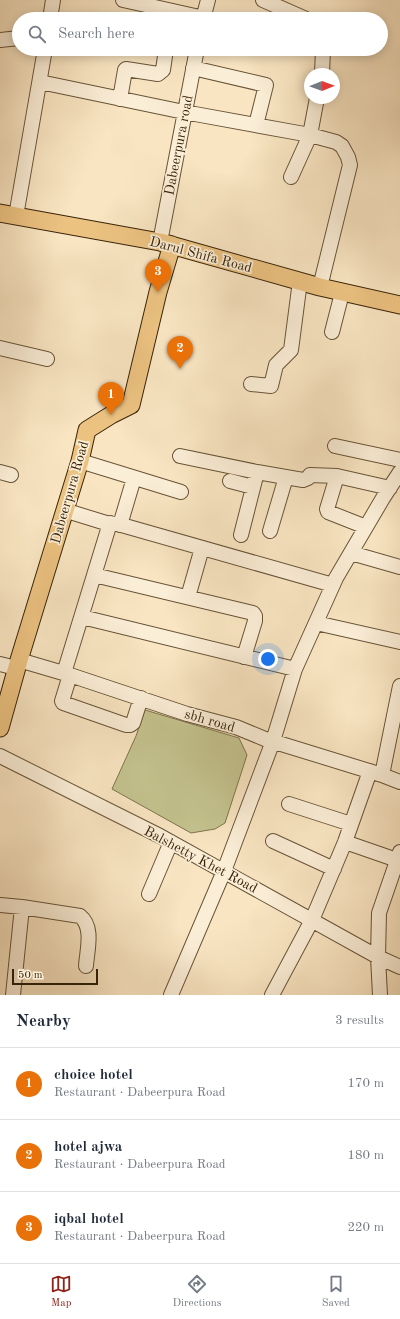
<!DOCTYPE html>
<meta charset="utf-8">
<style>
:root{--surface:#fff;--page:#f6f6f7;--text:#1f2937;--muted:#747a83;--line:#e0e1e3;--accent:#8f2418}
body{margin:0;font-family:"Old Standard TT",serif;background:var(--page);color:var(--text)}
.compass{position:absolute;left:304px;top:68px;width:36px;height:36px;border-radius:50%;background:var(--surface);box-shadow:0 2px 10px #0003;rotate:89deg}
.scale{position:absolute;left:12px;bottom:10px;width:86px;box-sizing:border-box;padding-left:4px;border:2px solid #382409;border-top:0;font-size:11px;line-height:14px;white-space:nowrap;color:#382409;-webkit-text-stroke:3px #fbeed7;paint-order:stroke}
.you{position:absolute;left:268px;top:659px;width:14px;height:14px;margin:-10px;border:3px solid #fff;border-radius:50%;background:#1a73e8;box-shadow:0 0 0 6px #1a73e833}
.badge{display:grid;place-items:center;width:26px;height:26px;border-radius:50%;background:var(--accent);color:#fff;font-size:13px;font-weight:700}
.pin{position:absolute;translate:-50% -33px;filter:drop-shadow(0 1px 2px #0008)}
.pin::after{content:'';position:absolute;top:21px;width:14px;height:12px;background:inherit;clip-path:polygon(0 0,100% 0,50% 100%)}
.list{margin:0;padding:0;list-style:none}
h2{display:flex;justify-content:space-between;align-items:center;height:52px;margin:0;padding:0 16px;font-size:17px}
h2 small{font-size:13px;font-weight:400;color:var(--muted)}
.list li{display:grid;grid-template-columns:26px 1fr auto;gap:12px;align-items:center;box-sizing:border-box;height:72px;padding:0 16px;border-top:1px solid var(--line)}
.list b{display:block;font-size:15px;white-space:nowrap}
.list p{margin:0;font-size:13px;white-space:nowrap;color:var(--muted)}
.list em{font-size:13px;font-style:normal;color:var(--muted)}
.icon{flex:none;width:22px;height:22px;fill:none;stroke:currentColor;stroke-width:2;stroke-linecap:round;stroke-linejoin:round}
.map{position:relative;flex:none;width:400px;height:995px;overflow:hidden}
.search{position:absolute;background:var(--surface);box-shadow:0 2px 10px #0003;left:12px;right:12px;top:12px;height:44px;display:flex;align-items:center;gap:10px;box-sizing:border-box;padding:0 14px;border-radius:22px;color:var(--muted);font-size:15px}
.sheet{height:268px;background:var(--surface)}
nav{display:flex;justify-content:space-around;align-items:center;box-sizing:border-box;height:56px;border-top:1px solid var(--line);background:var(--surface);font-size:11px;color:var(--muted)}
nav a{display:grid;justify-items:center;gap:2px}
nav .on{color:var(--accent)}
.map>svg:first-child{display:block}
.green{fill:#c4c38f;stroke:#7e744c}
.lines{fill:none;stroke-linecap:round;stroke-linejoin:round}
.minor-casing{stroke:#685437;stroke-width:16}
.major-casing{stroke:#382409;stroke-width:19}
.minor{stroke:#fbeed7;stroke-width:14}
.major{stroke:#ecc281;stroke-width:17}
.labels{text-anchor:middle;stroke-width:3.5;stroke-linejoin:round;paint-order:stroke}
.street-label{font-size:14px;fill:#382409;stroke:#fbeed7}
</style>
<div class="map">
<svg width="400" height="995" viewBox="0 0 400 995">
<rect width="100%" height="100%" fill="#f9e5c2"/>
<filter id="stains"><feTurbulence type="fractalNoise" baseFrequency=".005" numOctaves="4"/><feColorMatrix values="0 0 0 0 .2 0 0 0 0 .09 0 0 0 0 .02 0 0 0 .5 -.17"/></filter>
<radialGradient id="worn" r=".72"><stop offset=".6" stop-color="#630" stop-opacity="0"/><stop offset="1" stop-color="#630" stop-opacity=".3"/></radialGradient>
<path class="green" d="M145,710L239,738L247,755L225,823L215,829L191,833L112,789L136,736Z"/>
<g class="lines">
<g class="minor-casing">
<path id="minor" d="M123,0L204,18
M263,0L306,19
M50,19L53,0
M203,19L208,0
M0,40L19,38
M193,68L266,85L256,125
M322,74L323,49
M40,82L184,112L310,135L336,142L342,146L348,157L350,165L320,287
M120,99L125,70L126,69L158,74L163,70L166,49
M291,177L310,135L317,98
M16,216L45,49
M160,242L197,49
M332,332L342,293
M0,348L47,359
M251,384L271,386L276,365L291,350L300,281
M335,446L400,460
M180,456L257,472L303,480L308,478L310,475L337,476L390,488
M80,461L181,492
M0,472L11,475
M337,476L327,509L328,512L366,527
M230,481L253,487
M64,510L106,523L118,524L333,585
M120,525L134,478
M270,531L286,477
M241,535L257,472
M351,553L400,567
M94,575L253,613L255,616V621L244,657
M188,597L202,548
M82,617L295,669
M316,623L400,642
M19,660L70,675L187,714L236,727L265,739L382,775L400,782
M0,664L16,668
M64,673L110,523
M70,675L62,701L63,703L126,725H130L133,723L141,698
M0,756L160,836L378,957L400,967
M382,775L400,686
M289,804L351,824
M273,841L334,869
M345,842L397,860
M149,894L171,842
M0,905L22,907L13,995
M22,907L80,916C94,927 87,950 86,966
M171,995L224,871L273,741L295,669L336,578L383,498L400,472
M272,995L312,920L345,842L370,771
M380,995L378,957L379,913L400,852"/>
</g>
<g class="major-casing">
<path id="major" d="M0,213L160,242L320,287L400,305
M0,728L19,660L80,461L87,430L111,415L131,405L158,292L172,245L160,242"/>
</g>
<use href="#minor" class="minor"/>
<use href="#major" class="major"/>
</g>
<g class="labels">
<g class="street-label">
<text transform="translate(178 145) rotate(-79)" y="5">Dabeerpura road</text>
<text transform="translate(201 254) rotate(15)" y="5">Darul Shifa Road</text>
<text transform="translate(69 492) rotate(-74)" y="5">Dabeerpura Road</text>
<text transform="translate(210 720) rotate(16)" y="5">sbh road</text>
<text transform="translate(201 859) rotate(28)" y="5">Balshetty Khet Road</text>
</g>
</g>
<rect width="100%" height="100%" filter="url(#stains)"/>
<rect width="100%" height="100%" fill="url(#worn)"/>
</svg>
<svg class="compass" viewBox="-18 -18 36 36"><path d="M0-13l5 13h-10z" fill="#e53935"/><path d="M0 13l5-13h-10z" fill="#747a83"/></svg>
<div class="scale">50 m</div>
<div class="you"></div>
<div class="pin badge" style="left:111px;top:415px;background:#e8710a">1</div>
<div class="pin badge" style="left:180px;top:369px;background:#e8710a">2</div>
<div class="pin badge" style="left:158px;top:292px;background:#e8710a">3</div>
<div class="search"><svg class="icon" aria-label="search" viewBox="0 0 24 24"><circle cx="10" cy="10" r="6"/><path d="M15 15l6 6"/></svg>Search here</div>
</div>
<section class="sheet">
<h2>Nearby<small>3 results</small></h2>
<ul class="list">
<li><span class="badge" style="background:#e8710a">1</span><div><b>choice hotel</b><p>Restaurant · Dabeerpura Road</p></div><em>170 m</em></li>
<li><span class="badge" style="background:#e8710a">2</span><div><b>hotel ajwa</b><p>Restaurant · Dabeerpura Road</p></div><em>180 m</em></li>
<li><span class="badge" style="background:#e8710a">3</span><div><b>iqbal hotel</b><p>Restaurant · Dabeerpura Road</p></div><em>220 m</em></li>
</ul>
</section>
<nav>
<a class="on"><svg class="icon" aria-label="map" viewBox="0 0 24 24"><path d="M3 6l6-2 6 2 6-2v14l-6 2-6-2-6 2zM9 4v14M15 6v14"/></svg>Map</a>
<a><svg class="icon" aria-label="directions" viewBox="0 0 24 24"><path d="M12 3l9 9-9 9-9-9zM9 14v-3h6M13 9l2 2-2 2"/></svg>Directions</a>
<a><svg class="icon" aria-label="saved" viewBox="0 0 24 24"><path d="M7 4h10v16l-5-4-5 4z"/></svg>Saved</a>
</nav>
